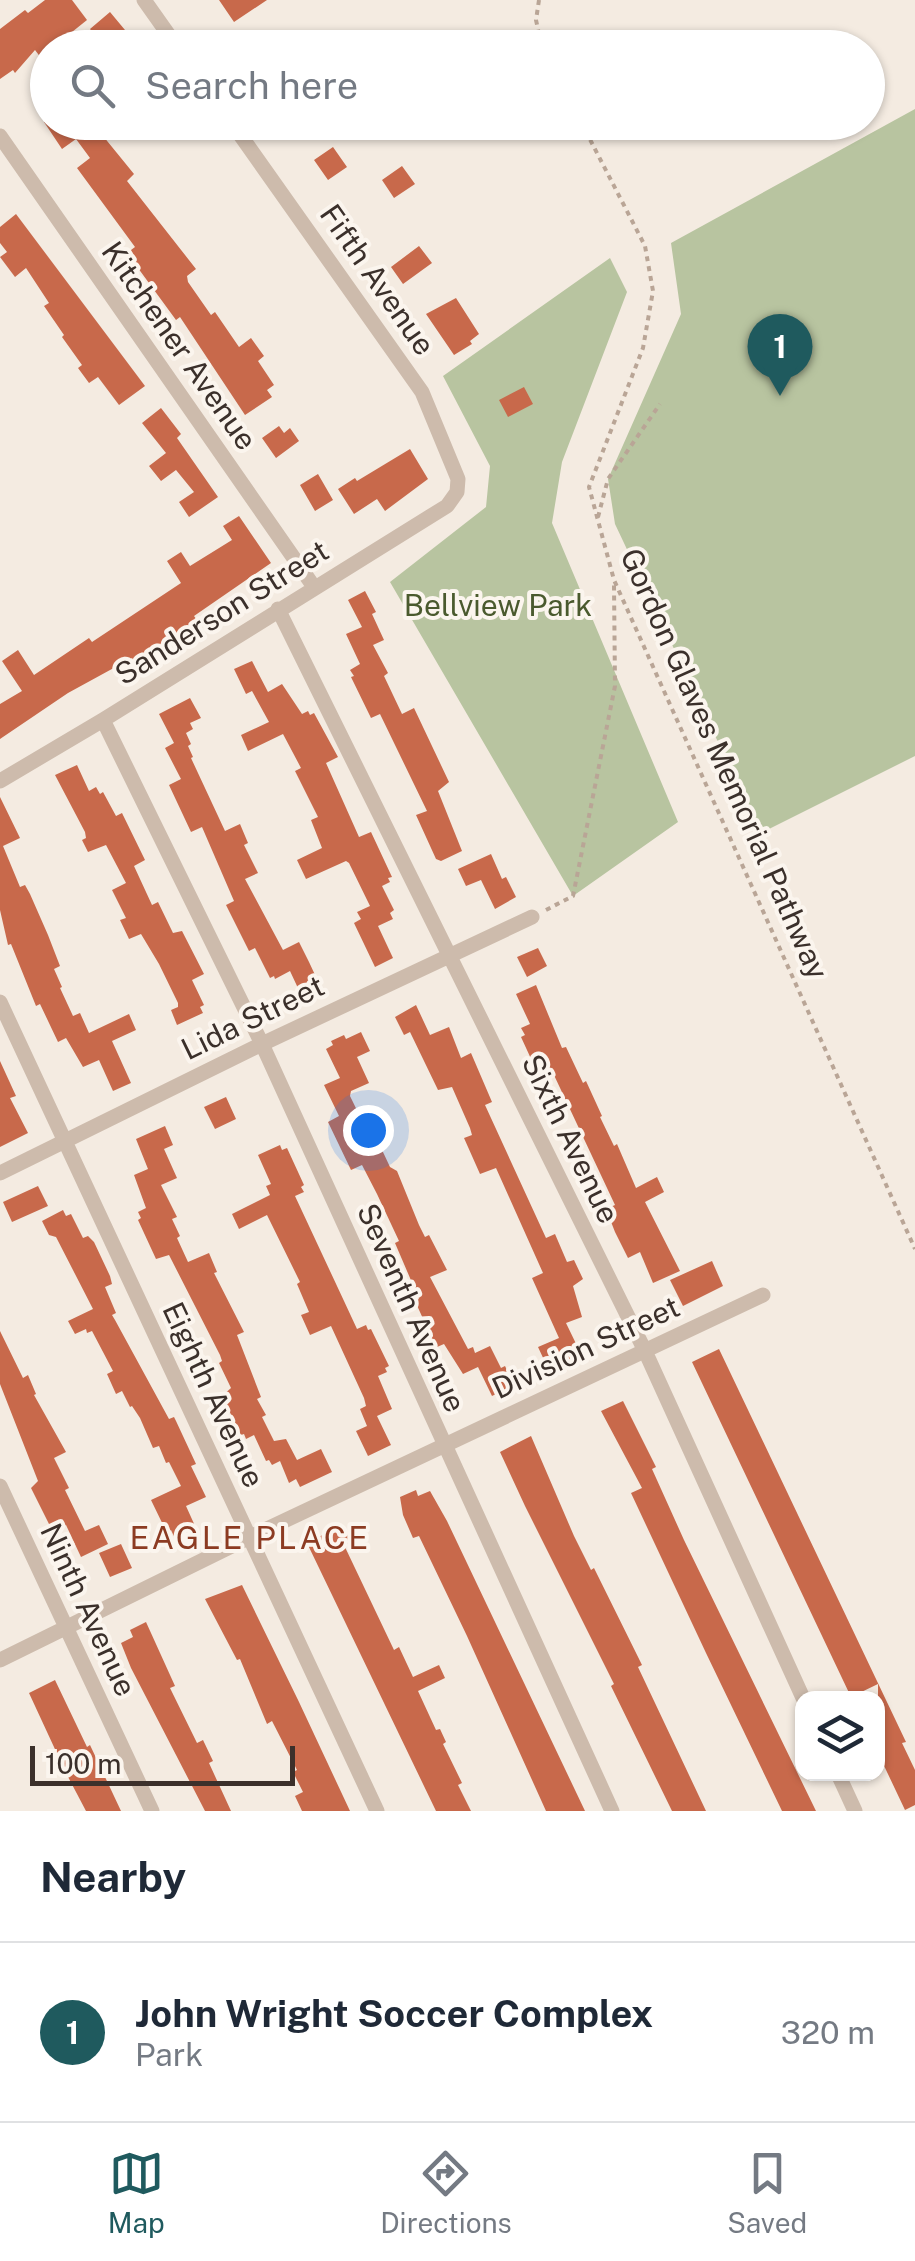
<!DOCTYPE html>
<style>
:root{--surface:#fff;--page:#f6f6f7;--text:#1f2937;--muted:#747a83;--line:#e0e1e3;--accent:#1f5a5e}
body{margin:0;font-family:"Public Sans",sans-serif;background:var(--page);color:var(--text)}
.controls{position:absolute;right:30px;bottom:30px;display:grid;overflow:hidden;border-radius:20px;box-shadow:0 2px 8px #0004}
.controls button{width:90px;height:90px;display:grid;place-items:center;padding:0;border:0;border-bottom:2px solid var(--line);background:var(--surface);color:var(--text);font:50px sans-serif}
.scale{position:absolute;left:30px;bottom:25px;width:265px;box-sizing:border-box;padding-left:10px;border:5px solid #3b302b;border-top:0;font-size:28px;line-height:35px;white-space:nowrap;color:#3b302b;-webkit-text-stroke:8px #fbf5ee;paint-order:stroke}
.you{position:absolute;left:368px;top:1130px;width:35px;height:35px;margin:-25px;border:8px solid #fff;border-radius:50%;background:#1a73e8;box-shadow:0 0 0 15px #1a73e833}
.badge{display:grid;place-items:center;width:65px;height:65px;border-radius:50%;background:var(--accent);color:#fff;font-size:32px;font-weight:700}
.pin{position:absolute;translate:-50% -82px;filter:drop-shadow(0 2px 5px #0008)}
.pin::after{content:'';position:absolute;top:52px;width:35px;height:30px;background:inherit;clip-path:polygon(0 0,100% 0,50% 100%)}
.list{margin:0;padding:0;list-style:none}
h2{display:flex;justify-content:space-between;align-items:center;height:130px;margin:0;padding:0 40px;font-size:42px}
h2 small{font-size:32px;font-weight:400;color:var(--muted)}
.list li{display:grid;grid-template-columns:65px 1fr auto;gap:30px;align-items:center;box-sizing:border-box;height:180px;padding:0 40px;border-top:2px solid var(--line)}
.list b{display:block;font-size:38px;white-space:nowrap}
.list p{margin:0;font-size:32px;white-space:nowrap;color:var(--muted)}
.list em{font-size:32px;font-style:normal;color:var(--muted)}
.icon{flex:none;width:55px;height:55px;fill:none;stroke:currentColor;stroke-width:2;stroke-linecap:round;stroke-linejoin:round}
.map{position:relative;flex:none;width:915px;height:1811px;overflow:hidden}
.search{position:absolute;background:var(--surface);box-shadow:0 2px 8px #0004;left:30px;right:30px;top:30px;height:110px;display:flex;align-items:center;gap:25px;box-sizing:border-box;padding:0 35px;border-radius:55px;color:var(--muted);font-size:38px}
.sheet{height:310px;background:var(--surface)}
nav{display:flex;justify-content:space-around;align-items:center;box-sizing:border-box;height:140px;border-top:2px solid var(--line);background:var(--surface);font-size:28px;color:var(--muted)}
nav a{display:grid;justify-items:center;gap:5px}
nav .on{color:var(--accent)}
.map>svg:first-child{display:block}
.green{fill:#b8c4a0}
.building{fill:#c8694b}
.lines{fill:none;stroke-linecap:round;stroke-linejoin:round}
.path{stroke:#b9a596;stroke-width:4;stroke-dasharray:5 5;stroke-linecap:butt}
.street{stroke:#cdbbac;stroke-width:15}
.labels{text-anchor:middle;stroke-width:8;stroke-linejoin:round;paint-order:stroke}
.street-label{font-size:30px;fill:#3b302b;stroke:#fbf5ee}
.park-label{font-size:30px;fill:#4a5a2e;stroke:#fbf5ee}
.neighbourhood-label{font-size:32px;letter-spacing:2.5px;fill:#8c3b22;stroke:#fbf5ee}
</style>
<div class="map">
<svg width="915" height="1811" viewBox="0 0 915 1811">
<rect width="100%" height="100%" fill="#f4ebe1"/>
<path class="green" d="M915,109V756L761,833L615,524L608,479L681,314L671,243Z
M610,258L627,292L562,462L552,523L678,822L573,896L390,582L486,507L490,466L443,376Z"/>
<path class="building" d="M45,0H72L87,20L52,48H48V67L35,50L15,73L13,70L0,79V29L25,10L28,13Z
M219,0H267L234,22Z
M110,12L125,30L104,47L90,29Z
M44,122H111L99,131L134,174L127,181L196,269L187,276L188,282L211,315L215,312L239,347L251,338L264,356L258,361L274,385L267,390L272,397L245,415L180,317L176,320L127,253L135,247L77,168L90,158L76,139L62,149Z
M333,147L347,167L328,180L314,160Z
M402,166L415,184L394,198L382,180Z
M16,214L145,386L119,405L98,377L89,383L78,368L82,365L62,337L64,335L44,306L49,303L26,268L15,277L0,257L7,252L0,243V227Z
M419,246L432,263L403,284L391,267Z
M456,298L479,334L470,341L472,344L454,355L426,314Z
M524,387L533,404L508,417L499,400Z
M161,408L181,434L177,438L218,497L189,517L179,502L194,492L176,470L161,481L149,466L166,453L142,423Z
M279,426L284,433L290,428L299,441L276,458L262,438Z
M410,449L428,479L385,511L377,499L354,514L338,489L355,478L357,481Z
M318,474L333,500L315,511L300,485Z
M239,516L271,563L194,616L199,623L135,662L132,658L68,693L0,739V704L22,691L2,661L18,650L34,675L89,638L92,642L181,583L167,561L181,552L190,566L232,540L223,526Z
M365,591L376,612L372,614L384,640L373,645L388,673L384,676L402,714L414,708L449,782L438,791L462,851L441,861L436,859L416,815L427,811L380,714L371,718L351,677L354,676L350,670L360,664L346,634L362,627L348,600Z
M252,661L268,692L282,684L302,714L308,711L310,715L314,713L338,757L326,763L359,837L371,832L392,877L388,878L390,882L382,886L394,910L390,913L393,919L378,926L393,958L375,967L354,923L361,919L357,912L370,906L349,863L346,861L306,879L297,860L322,848L311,820L318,817L295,771L301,768L283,734L248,751L241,735L269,722L252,691L246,694L234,669Z
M190,698L201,718L190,723L193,729L186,733L191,744L188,746L193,757L191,758L225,831L240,824L248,843L244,845L258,873L245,879L283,950L299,942L309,962L323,992L304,1001L290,971L275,979L274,976L270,978L255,948L249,951L226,905L234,901L202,827L191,832L169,785L181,779L165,748L174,743L159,714Z
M77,765L89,791L96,787L100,794L103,792L116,816L122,813L145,860L134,866L152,905L158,902L173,933L182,931L204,974L192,980L204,1005L200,1007L203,1013L177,1025L171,1010L178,1007V1003L159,964L141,934L129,939L120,920L126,918L112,890L126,883L106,845L88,852L82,840L86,838L85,832L55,775Z
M0,797L20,838L3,846L20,887L25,885L30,894L48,935L60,966L54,969L62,987L60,988L73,1016L80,1013L89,1033L129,1014L136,1030L112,1041L131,1083L113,1091L99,1060L83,1067L66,1038L58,1042L40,1004L36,1006L11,944L8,945L0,910Z
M491,854L502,879L506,877L516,897L495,909L481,880L466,886L458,869Z
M538,948L547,966L527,977L517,957Z
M536,985L562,1048L566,1047L583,1083L586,1081L602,1116L600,1117L614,1146L617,1144L636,1188L657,1177L664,1192L645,1202L680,1271L653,1283L640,1252L628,1258L615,1232L606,1209L615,1205L553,1073L544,1078L541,1072L538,1074L521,1037L525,1035L521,1028L530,1024L516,994Z
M416,1005L430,1035L449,1027L461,1058L471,1053L492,1102L485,1105L546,1238L555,1234L567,1262L574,1260L583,1279L573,1286L582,1317L566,1323L581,1354L559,1364L556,1357L545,1362L538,1347L559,1338L532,1278L543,1273L496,1168L480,1174L464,1138L472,1135L470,1128L452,1087L438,1090L410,1032L404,1035L395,1017Z
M361,1032L370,1051L357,1057L369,1083L351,1091L350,1096L370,1137L375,1135L390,1167L397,1171L419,1225L425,1237L429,1235L447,1270L430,1277L468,1349L473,1347L475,1353L490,1346L501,1368L505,1366L514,1385L492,1396L478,1367L463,1374L444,1344L437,1347L434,1343L415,1301L419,1299L395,1243L399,1241L377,1194L362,1165L351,1170L328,1122L339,1116L324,1085L340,1078L326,1049L333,1045L331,1041L344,1035L346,1039Z
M0,1061L16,1096L10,1098L28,1133L0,1147Z
M226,1097L236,1119L215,1129L204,1107Z
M165,1126L173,1145L164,1149L177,1178L161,1185L177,1217L172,1219L180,1236L177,1238L188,1262L209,1253L217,1272L214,1273L244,1332L237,1335L261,1397L257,1399L266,1415L262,1417L274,1441L286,1439L297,1460L321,1449L332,1472L300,1487L296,1479L289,1483L280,1461L272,1465L269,1460L266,1461L254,1435L246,1439L244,1434L241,1435L222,1396L231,1388L219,1363L222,1361L220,1355L169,1255L156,1259L138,1220L141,1218L138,1212L146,1208L134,1175L148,1169L136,1139Z
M280,1145L282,1150L287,1148L304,1185L301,1187L304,1192L295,1196L344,1301L357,1329L366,1325L368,1330L371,1329L389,1366L385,1368L387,1372L378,1376L392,1409L377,1416L391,1445L368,1456L356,1431L367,1426L360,1409L366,1406L364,1398L331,1326L310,1335L301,1315L309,1312L297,1284L300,1282L267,1215L239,1229L232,1214L270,1195L266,1186L271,1184L258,1155Z
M38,1186L48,1206L12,1222L3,1202Z
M63,1210L66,1216L71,1214L83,1238L88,1236L94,1242L110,1276L112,1284L105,1287L116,1313L112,1315L115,1320L169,1419L174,1417L176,1421L196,1464L191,1466L206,1497L186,1506L200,1537L179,1547L171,1530L167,1533L151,1500L181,1486L169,1462L166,1463L159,1446L153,1448L140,1418L132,1406L130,1407L122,1391L116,1394L107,1374L113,1371L92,1331L87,1333L86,1329L75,1334L68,1321L93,1309L56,1237L49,1235L42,1221Z
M712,1261L723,1286L683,1306L670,1280Z
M0,1331L23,1378L28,1375L36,1394L34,1395L66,1452L54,1458L69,1488L65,1490L85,1531L99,1525L108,1544L81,1557L66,1525L55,1530L53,1525L50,1526L31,1488L38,1481L0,1384Z
M719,1349L906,1742L902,1743L915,1770V1805L905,1810L878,1753V1684L851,1697L692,1362Z
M623,1401L656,1467L652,1469L684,1540L816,1811H782L706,1653L631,1493L642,1488L601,1411Z
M531,1436L574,1536L591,1570L594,1568L642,1665L638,1667L706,1811H672L611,1686L614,1684L525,1506L500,1452Z
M416,1490L418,1496L430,1491L447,1521L585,1811H546L467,1636L419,1536L413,1538L403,1515L400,1497Z
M344,1527L352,1542L344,1545L394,1650L399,1647L413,1677L439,1665L445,1678L418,1691L436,1730L440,1729L446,1742L443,1744L462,1783L458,1785L471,1811H436L307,1543L336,1528L337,1530Z
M121,1544L132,1568L110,1577L99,1553Z
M242,1585L299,1702L350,1811H302L295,1796L303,1792L293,1772L297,1770L272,1721L267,1724L240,1659L237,1660L205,1599Z
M146,1622L175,1686L170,1688L197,1743L203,1740L213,1761L209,1763L231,1811H205L131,1668L121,1643L133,1637L130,1630Z
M55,1680L87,1747L90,1745L121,1811H86L66,1773L29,1693Z"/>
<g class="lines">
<path class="path" d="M539,0L536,20L542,48
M581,122L645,246L653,291L643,348L589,487L614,580L915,1249
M598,517L608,479L660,404
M546,910L573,896L615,686L614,585"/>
<path class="street" d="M144,0L178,48
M0,136L314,587
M278,609L645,1351L803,1698
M103,720L262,1044L612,1811
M0,781L103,720L447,506L457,492L458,479L422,392L231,122
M0,1002L377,1811
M0,1173L262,1044L532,917
M0,1486L152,1811
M0,1660L250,1537L763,1295
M838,1774L855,1811"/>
</g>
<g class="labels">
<g class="street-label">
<text transform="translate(377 280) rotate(55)" y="10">Fifth Avenue</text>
<text transform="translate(179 346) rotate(55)" y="10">Kitchener Avenue</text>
<text transform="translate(222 613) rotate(-32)" y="10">Sanderson Street</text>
<text transform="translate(724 764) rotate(66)" y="10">Gordon Glaves Memorial Pathway</text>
<text transform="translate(253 1018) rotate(-26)" y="10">Lida Street</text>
<text transform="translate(570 1139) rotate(64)" y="10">Sixth Avenue</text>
<text transform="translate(411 1308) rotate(66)" y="10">Seventh Avenue</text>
<text transform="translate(586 1348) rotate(-25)" y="10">Division Street</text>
<text transform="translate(213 1395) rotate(65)" y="10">Eighth Avenue</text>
<text transform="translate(88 1610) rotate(65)" y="10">Ninth Avenue</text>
</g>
<g class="park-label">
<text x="498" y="616">Bellview Park</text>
</g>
<g class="neighbourhood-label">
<text x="250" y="1549">EAGLE PLACE</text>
</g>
</g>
</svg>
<div class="controls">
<button><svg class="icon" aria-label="layers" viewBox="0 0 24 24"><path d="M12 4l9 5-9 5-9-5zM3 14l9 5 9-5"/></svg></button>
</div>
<div class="scale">100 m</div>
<div class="you"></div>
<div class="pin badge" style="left:780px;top:396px">1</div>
<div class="search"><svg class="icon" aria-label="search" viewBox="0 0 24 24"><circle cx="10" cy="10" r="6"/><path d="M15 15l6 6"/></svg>Search here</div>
</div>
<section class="sheet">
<h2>Nearby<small></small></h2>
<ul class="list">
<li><span class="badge">1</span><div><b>John Wright Soccer Complex</b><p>Park</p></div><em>320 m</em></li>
</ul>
</section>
<nav>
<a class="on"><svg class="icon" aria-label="map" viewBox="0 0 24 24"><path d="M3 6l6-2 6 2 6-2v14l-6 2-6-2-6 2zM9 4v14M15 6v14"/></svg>Map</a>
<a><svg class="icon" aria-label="directions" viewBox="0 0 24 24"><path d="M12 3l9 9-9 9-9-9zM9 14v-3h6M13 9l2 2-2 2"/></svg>Directions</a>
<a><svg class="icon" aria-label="saved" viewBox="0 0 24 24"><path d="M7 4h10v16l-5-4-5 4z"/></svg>Saved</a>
</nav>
